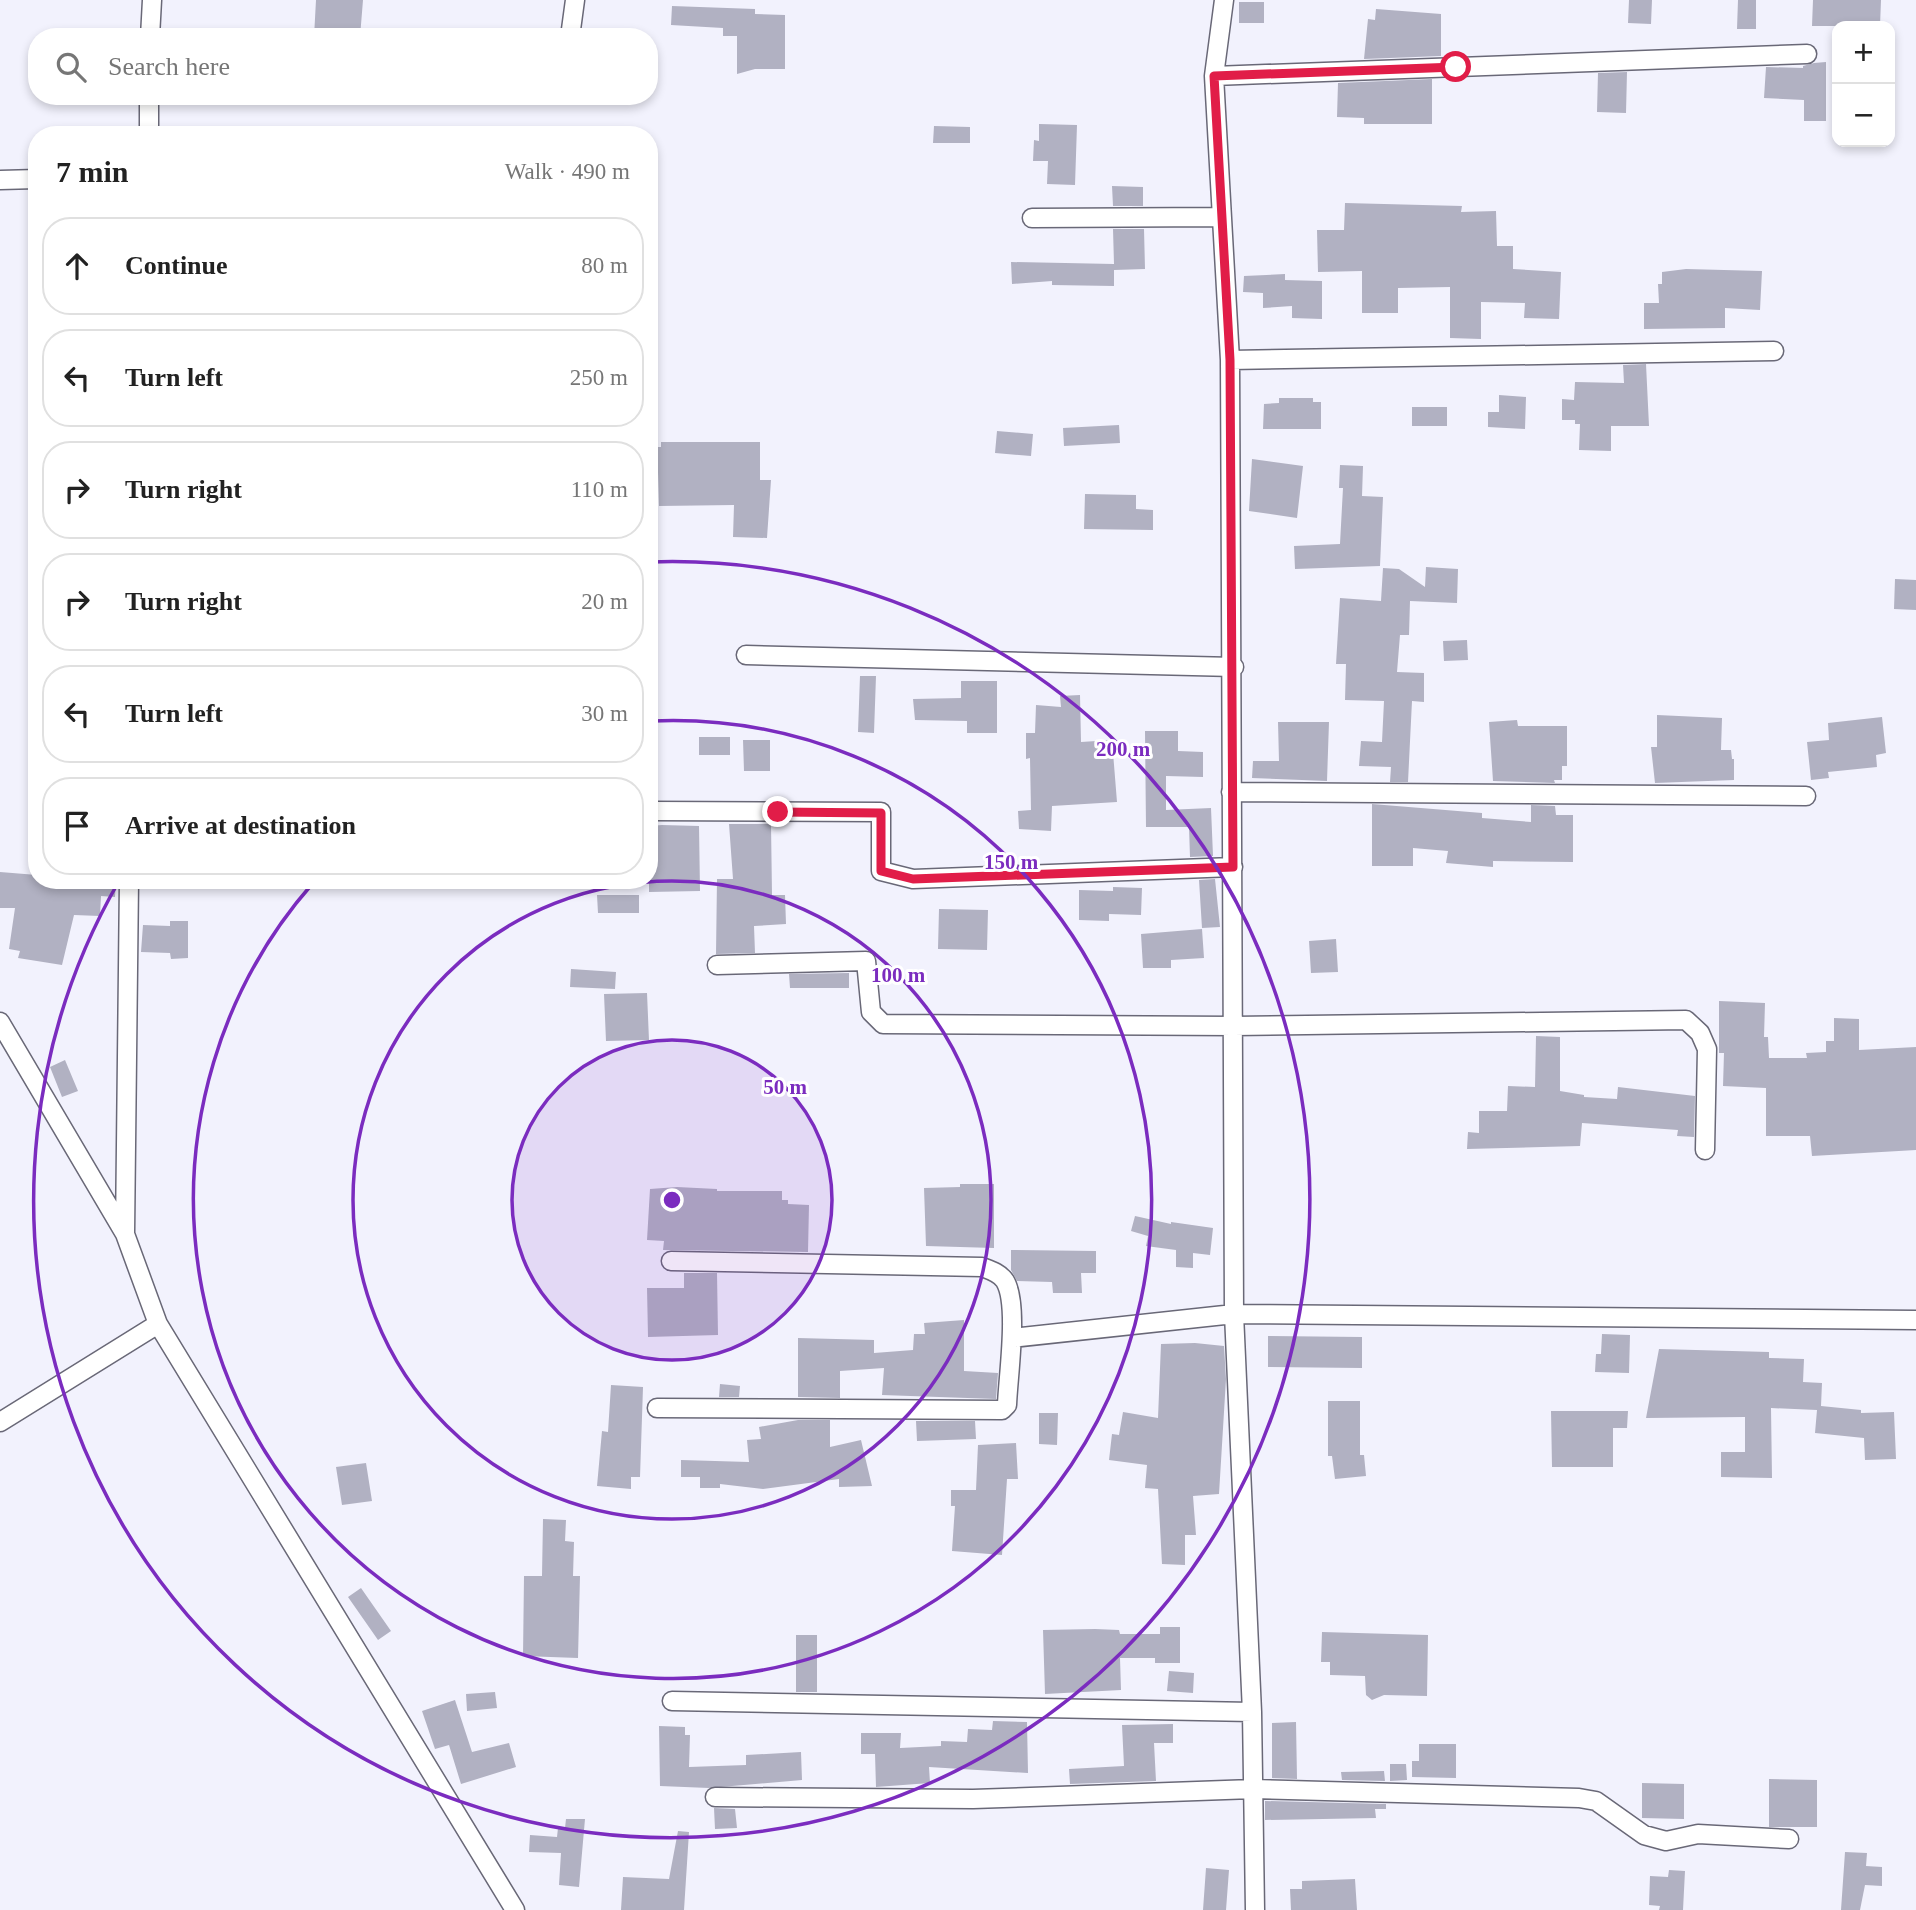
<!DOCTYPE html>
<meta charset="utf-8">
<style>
:root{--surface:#fff;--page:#f2f2f2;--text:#222;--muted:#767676;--line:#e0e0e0}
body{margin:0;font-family:"Times New Roman",serif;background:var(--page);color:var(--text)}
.controls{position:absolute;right:21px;top:21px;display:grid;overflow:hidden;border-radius:14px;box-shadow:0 4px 10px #0003}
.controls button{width:63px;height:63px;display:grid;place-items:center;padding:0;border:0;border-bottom:2px solid var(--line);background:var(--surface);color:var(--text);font:35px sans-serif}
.stop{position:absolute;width:21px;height:21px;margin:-16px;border:5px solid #e11d48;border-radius:50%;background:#fff}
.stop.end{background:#e11d48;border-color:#fff;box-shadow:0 2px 7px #0008}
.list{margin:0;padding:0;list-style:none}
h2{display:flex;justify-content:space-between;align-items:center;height:91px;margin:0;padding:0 28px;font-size:30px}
h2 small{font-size:23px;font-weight:400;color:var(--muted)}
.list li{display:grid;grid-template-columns:46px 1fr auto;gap:21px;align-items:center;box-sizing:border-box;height:98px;margin:0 14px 14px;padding:0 14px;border:2px solid var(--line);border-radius:28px}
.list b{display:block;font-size:26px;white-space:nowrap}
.list em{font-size:23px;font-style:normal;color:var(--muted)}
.icon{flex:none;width:38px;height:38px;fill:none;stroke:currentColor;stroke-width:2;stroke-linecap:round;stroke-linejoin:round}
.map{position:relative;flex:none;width:1916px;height:1910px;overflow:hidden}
.search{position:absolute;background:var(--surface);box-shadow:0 4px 10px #0003;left:28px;top:28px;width:630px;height:77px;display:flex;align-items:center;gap:18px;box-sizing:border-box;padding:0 24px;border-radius:28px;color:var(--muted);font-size:26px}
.panel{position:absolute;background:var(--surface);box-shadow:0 4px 10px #0003;left:28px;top:126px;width:630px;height:763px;border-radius:28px}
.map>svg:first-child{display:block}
.building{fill:#b1b1c2}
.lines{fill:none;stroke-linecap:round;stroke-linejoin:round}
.street-casing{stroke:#696877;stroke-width:21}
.street{stroke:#fff;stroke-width:18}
.route{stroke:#e11d48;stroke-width:9}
.ring{fill:none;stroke:#7b2cbf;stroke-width:3.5}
.centre{fill:#7b2cbf;stroke:#fff;stroke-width:3.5}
.ring-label{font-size:21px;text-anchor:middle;font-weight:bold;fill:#7b2cbf;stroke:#fff;stroke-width:6;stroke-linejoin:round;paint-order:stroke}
</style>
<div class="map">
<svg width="1916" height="1910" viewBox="0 0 1916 1910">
<rect width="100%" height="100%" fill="#f2f2fd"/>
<path class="building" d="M316,0H363L360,37H314Z
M1629,0H1652L1651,24L1628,23Z
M1738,0H1756V29H1737Z
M1813,0H1881L1880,26H1812Z
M1239,2H1264V23H1239Z
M672,6L755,9V14L785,15V69H755L737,74V36H723V28L671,25Z
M1376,9L1441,14V56L1364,59L1368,19L1375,20Z
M1826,62V121H1804V100L1764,98L1766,67L1803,68V66L1814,63Z
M1627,72L1626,113L1597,112L1598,73Z
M1432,79V124H1364V118L1337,117L1338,83Z
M1039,124L1077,125L1075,185L1047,184L1048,161H1033L1034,140L1039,141Z
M934,126L970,127V143H933Z
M1112,186L1143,187V206H1113Z
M1345,203L1462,206L1461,212L1496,211L1497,246H1513V269L1561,272L1559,319L1524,318L1525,303L1481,302V339L1450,338V287L1398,288V313H1362V271L1318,272L1317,230H1344Z
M1113,229H1144L1145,269L1114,270V286L1052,285V281L1012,284L1011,262L1114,264Z
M1686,269L1762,271L1760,310L1725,308V328L1644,329V303H1659L1658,284H1662V272Z
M1285,274V280L1322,281V319L1292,318V306L1263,308V293L1243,292L1244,276Z
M1646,364L1649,426H1611V451L1579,450L1580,424H1575V420H1562V399L1574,400L1575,382L1624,383L1623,365Z
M1499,395L1526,397L1525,429L1488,427V412H1499Z
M1279,398H1313V402H1321V429H1263L1264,404L1279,403Z
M1412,407H1447V426H1412Z
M1119,425L1120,443L1064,446L1063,428Z
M997,431L1033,434L1031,456L995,453Z
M661,442H760V480H771L767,538L733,537L734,505L659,506L658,472L649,473V447H661Z
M1252,459L1303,466L1297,518L1249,511Z
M1340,465L1363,466L1362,496L1383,497L1380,566L1295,569L1294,546L1340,544L1343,488H1339Z
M1085,494L1136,495V509L1153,510V530L1084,529Z
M1426,567L1458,569L1457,603L1410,601L1409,635H1400L1397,672L1424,673V702L1412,701L1408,782H1390L1391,767L1359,766L1361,741L1382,742L1384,701L1345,700L1346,664H1336L1340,598L1381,601L1383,568L1399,569L1425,587Z
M1895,579L1916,580V610L1894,609Z
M1467,640L1468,660L1444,661L1443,641Z
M860,676H876L874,733L858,732Z
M961,681H997V733H967V721L915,720L913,699L961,698Z
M1080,695L1081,742L1112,740L1117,802L1052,806L1051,831L1019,829L1018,811L1031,810L1030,758L1026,759V733H1035L1036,705L1061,707L1060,696Z
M1657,715L1722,718L1721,750H1731L1732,759H1734V780L1655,783L1651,747H1657Z
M1882,717L1886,753L1876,755L1877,767L1828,772L1829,778L1811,780L1807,742L1829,740L1828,723Z
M1517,720L1518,726H1567V766H1562V780H1554L1555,783L1493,781L1489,722Z
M1278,722H1329L1327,781L1252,778L1253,761H1279Z
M1145,731H1178V751L1203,752V777L1166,776V810L1211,808L1213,856L1190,857L1189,827H1146Z
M699,737H730V755H699Z
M743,740H770V771H744Z
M1372,804L1482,813V818L1531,822V805L1555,806L1556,815H1573V862L1493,861V867L1446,863L1448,851L1413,848V866H1372Z
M729,824H771L772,895H785L786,924L754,926L755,953L716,954L717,879H733Z
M662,825L699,826L700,891L649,892V826Z
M0,872L37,875V880H116L115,897L101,896L100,916L74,915L62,965L18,958L20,951L9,949L15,908H0Z
M1215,879L1220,927L1202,928L1199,880Z
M1113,887L1142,888L1141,915L1109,914V921L1079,920V890L1113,891Z
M597,895H639V913H598Z
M939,909L988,910L987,950L938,949Z
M170,921H188V958L171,959L170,953L141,952L143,925L170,926Z
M1202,929L1204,958L1171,960V968H1143L1141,934Z
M1336,939L1338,972L1311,973L1309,941Z
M571,969L616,972L615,989L570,987Z
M849,973V988H790L789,974Z
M647,993L649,1040L606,1041L604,994Z
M1719,1001L1765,1003L1764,1037H1768L1769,1058H1807L1806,1053L1826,1052V1041H1834V1018L1859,1019V1050L1916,1047V1150L1812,1156L1810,1136H1766V1088L1723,1086L1724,1053H1719Z
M1536,1036L1560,1037V1091L1584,1095V1097L1617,1099L1618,1087L1695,1096L1694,1137L1677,1136L1678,1130L1582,1123L1580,1146L1467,1149L1468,1132L1479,1133V1111H1507L1508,1086L1535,1087Z
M65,1060L78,1091L62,1097L50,1067Z
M960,1184H994V1248L926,1246L924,1188L960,1187Z
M677,1187L717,1189V1191H782V1200H788V1204L809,1205L808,1252L663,1250L664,1241L647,1240L650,1189Z
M1135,1216L1171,1224V1222L1213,1228L1210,1255L1193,1253V1268L1176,1267V1250L1146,1246L1148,1236L1131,1231Z
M1011,1250L1096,1251V1273H1081L1082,1293H1053L1052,1282L1017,1281L1011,1270Z
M684,1273H717L718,1335L648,1337L647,1288H684Z
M964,1320V1371L998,1373L996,1399L882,1395L884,1368L840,1371V1398L798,1397V1338L874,1340V1353L913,1350L914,1334H925L924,1323Z
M1602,1334L1630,1335L1629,1373L1595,1372L1596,1354H1601Z
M1268,1336L1362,1337V1368L1268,1367Z
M1195,1343L1224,1346L1226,1379L1219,1494L1193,1496L1196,1535H1185V1565L1162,1564L1158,1489L1145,1488L1147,1465L1109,1460L1112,1434L1119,1435L1123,1412L1158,1418L1161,1344Z
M1659,1349L1769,1352V1358L1804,1359L1803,1382L1822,1383L1821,1406L1861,1410V1413L1894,1412L1896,1459L1865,1460L1864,1438L1815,1433L1817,1410L1771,1408L1772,1478L1721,1477V1452H1745V1417L1646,1418Z
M720,1384L740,1386L739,1397H719Z
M611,1385L643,1387L640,1477H631V1489L597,1486L602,1431L608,1432Z
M1328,1401H1360V1455H1364L1366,1476L1335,1479L1332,1456H1328Z
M1551,1411H1628L1627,1428H1613V1467H1552Z
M1039,1413H1058L1057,1445L1039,1444Z
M798,1420H830V1447L861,1440L872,1486L839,1487V1479L763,1489L720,1484V1488H700V1477H681V1460L749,1462L747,1440L761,1439L759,1427Z
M916,1421H975L976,1439L917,1441Z
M1016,1443L1018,1479H1007L1002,1555L952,1551L955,1506H951V1490H976L978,1445Z
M366,1463L372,1501L342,1505L336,1467Z
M543,1519L566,1520L565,1541L574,1542L573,1576H580L578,1658L523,1656L524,1576H542Z
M361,1588L391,1631L378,1640L348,1597Z
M1160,1627H1180V1663H1155V1658H1120L1121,1690L1045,1694L1043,1630L1095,1629L1119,1630L1120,1634H1160Z
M1322,1632L1428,1635L1427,1696L1384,1695L1372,1700L1366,1695L1365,1676L1330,1675V1662H1321Z
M796,1635H817V1692H796Z
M1169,1671L1194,1673L1193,1693L1167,1691Z
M495,1692L497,1708L467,1711L466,1694Z
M455,1700L472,1752L509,1743L516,1767L461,1784L449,1745L435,1749L422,1711Z
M993,1721L1027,1722L1028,1773L929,1767L930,1783L876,1787L875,1754H861V1733H901L900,1748L941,1746V1741L967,1742L968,1729L992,1730Z
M1296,1722L1297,1779L1272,1778V1723Z
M1173,1724V1743H1154L1156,1781L1070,1784L1069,1769L1124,1766L1122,1725Z
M659,1726L685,1727V1735H690L689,1767L746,1765V1755L801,1752L802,1780L709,1788L660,1786Z
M1419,1744H1456V1778L1412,1777V1761H1419Z
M1390,1764H1406L1407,1780L1390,1781Z
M1384,1771L1385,1781L1342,1780L1341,1772Z
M1769,1779L1817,1780V1827H1769Z
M1642,1783L1684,1784V1819L1642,1818Z
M1265,1801L1386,1804V1809H1375L1376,1818L1265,1820Z
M714,1808L735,1809L737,1828L715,1829Z
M566,1819H585L579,1887L559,1885L561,1853L529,1852L530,1835L557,1837L558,1828H565Z
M678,1831L689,1832L684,1910H621L623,1877L669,1879Z
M1845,1852L1867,1853L1866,1866L1882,1867V1886L1865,1885L1860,1910H1841Z
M1206,1868L1229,1870L1226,1910H1203Z
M1669,1870L1685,1871L1683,1910H1659L1660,1906L1649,1905L1650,1876L1668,1877Z
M1355,1879L1357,1910H1291L1290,1889H1302V1881Z"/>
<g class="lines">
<g class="street-casing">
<path id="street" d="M1224,0L1214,76L1230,360L1234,1314L1252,1712L1255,1910
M150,37L152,0
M570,37L575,0
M1214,76L1807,54
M149,135V96
M0,180L37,179
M1032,218L1221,217
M1230,360L1774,351
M746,655L1234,667
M1231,792L1806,796
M651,811L881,812V871L913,879L1233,867
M717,965L866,961L871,1012L883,1024L1234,1026L1686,1020L1700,1033L1707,1049L1705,1150
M0,1022L125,1234L158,1324L515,1910
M125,1234L129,880
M1012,1338L1234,1314L1916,1320
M657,1408L1002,1410L1007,1405C1008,1376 1019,1304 1005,1281C1000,1273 990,1270 982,1267L671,1261
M0,1422L158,1324
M672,1701L1252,1712
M715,1797L973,1799L1253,1789L1579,1798L1596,1801L1644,1835L1666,1841L1698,1834L1789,1839"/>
</g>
<use href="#street" class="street"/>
</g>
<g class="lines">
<path class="route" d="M778,812L881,813V871L913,879L1233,867L1230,360L1214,76L1456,67"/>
</g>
<circle cx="672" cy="1200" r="160" fill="#7b2cbf" fill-opacity=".12"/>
<g class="ring">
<circle cx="672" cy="1200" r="160"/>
<circle cx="672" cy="1200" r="319"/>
<path d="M651 721A479 479 0 1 1 313 883"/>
<path d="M650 562A638 638 0 1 1 119 881"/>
</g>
<circle cx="672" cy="1200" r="10" class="centre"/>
<g class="ring-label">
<text x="1123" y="756">200 m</text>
<text x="1011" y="869">150 m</text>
<text x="898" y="982">100 m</text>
<text x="785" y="1094">50 m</text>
</g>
</svg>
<div class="controls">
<button>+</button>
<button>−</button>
</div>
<div class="stop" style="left:1456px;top:67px"></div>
<div class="stop end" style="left:778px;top:812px"></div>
<div class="search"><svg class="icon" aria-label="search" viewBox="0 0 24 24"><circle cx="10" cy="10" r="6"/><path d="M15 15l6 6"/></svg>Search here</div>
<section class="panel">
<h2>7 min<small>Walk · 490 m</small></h2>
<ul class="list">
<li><svg class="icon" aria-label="ahead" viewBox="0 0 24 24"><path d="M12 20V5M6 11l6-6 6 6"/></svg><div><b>Continue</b></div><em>80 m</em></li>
<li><svg class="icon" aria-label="left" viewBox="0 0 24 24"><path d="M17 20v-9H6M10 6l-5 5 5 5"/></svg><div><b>Turn left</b></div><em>250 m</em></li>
<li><svg class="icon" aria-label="right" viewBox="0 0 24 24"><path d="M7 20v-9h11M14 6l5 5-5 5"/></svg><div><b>Turn right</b></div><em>110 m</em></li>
<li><svg class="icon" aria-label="right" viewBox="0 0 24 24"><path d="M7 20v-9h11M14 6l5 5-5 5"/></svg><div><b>Turn right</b></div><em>20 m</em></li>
<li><svg class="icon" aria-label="left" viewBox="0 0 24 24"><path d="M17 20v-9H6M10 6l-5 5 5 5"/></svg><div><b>Turn left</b></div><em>30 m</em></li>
<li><svg class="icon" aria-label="arrive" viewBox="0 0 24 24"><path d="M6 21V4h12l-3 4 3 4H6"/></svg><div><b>Arrive at destination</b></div></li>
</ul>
</section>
</div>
